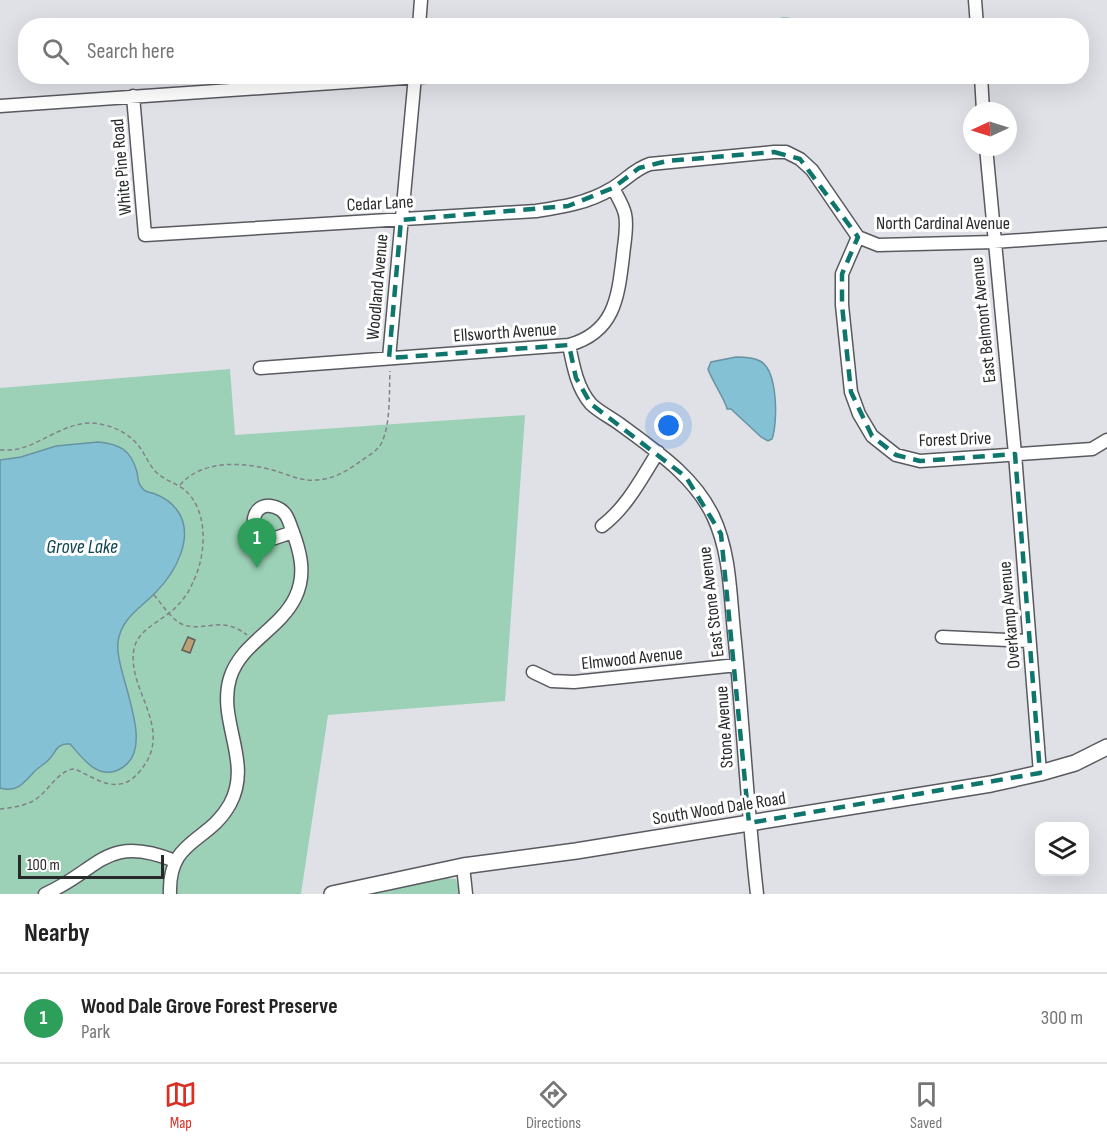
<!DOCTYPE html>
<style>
:root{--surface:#fff;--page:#f6f6f6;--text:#222;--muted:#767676;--line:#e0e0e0;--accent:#d93025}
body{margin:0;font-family:"Sofia Sans Condensed",sans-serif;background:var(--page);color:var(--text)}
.controls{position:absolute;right:18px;bottom:18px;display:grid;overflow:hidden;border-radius:12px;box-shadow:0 6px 24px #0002}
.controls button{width:54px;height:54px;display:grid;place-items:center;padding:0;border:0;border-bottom:2px solid var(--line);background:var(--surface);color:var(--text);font:30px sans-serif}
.compass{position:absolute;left:963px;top:102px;width:54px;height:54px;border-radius:50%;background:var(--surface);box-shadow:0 6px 24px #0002;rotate:266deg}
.scale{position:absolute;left:18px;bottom:15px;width:146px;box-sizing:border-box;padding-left:6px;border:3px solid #28292b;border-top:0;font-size:16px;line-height:21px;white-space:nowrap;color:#28292b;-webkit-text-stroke:4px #fff;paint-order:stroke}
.you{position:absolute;left:669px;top:426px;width:21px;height:21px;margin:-15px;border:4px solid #fff;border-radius:50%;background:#1a73e8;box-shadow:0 0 0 9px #1a73e833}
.badge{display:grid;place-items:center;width:39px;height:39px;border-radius:50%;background:var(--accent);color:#fff;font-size:20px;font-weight:700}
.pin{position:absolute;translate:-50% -50px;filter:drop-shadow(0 2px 3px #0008)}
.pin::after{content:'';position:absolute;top:32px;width:21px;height:18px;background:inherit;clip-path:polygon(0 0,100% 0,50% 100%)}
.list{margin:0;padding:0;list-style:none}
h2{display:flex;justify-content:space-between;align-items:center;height:78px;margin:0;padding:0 24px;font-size:26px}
h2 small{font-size:20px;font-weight:400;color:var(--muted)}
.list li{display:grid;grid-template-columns:39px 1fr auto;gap:18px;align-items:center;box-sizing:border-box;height:90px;padding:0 24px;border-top:2px solid var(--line)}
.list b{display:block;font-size:22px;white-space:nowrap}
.list p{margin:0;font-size:20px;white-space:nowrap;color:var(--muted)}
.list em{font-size:20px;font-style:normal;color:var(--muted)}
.icon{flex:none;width:33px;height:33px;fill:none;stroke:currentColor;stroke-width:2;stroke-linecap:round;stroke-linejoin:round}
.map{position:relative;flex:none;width:1107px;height:894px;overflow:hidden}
.search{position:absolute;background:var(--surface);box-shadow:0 6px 24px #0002;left:18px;right:18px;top:18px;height:66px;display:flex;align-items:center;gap:15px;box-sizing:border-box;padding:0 21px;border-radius:24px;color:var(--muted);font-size:22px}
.sheet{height:168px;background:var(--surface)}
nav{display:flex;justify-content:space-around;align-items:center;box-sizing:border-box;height:84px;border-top:2px solid var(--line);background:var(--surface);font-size:16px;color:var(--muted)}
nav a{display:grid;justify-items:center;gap:3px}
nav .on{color:var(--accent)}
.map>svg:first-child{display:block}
.green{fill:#9dd1b7}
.water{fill:#84c1d4;stroke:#6893a1;stroke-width:1.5}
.building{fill:#bea075;stroke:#615d59;stroke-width:1.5}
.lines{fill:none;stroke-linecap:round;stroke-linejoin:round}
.minor-casing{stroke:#595a60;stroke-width:15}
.major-casing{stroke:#595a60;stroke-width:18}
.path{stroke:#808286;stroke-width:1.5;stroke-dasharray:4.5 3;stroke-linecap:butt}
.minor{stroke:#fff;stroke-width:12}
.major{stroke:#fff;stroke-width:15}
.marked{fill:none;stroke:#0f766e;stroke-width:4.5;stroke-dasharray:12 8;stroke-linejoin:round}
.labels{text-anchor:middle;stroke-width:6;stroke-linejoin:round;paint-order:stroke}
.street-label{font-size:18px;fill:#28292b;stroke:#fff}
.water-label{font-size:20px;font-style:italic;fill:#0d4452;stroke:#fff}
</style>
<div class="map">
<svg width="1107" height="894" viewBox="0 0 1107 894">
<rect width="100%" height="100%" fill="#dfe1e7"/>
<path class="green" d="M782,17H788L806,25H769Z
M230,369L235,435L525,415L505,701L328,715L301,894H0V388Z
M445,878L456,879L460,894H371Z"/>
<path class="water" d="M736,357C744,357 753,357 760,361C778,370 778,422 772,439L768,441L761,437L731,409H727C727,403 711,379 708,369L711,362Z
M98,442C120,444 131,450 137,472C138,479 138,484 143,489C146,493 151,492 155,494C163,497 172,503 177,510C196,536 175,573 156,592C141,608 121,618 118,642C114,674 161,751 118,770C97,780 81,756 70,744C66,744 64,743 60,746C56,748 54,754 51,757C46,764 38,767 33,773C23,784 16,793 0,788V460L21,457L56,446Z"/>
<path class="building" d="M188,637L195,640L190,653L182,650Z"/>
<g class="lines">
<g class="minor-casing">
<path id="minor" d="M975,0L977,26
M419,26L421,0
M981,76L983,111
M133,96L145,235L536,211C562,207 588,203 611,189C625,181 634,169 650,164L774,152H786L800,159L812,170L858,237L878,245L994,242L1107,234
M0,106L434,76
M986,147L1015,454L1040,773
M858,237L842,274V305L851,392L859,414L872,436L896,455L920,461L1092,449L1107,440
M569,345C573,365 577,388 591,404C599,412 612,418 621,425C656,451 694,476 713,516C730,552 730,593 734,632C743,719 747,807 757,894
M389,358L415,76
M260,368L569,345C615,332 618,297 623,256C624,243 628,227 625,214C623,205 617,196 613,188
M602,526C627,507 641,479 658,452
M942,637L1029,641
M533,672L552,681L574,682L737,665
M463,866L466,894
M45,894C100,870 105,833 175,861
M170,894C168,838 208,844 230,804C253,762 217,721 230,678C241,643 279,630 295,598C307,574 300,550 291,527C288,518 285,510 275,507C255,500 246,525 262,538L272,539L293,532"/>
</g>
<g class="major-casing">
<path id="major" d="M332,894L463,866L576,851L991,784L1040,773L1075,763L1107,747"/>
</g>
<path class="path" d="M0,450C6,450 12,450 18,449C43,443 64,423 91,423C111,424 130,433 141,449C146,457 150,466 156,472C165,481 178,483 187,492C209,514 206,556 193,582C190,590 184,599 178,605C165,620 138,628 134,649C126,690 176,729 140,771C119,797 97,779 75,769C58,769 48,793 33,801C23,806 11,808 0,809
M180,485C203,458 248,462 279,472C291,476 302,481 315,480C332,480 347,471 361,461C368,456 377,451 381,444C391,425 389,391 390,371
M154,595C162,604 172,621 184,625C205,632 222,615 247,635"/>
<use href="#minor" class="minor"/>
<use href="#major" class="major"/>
</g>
<path class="marked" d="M774,152L800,159L858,237L842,274V305L851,392L872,436L896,455L920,461L1015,454L1040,773L749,823L721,534L686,477L591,404L576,378L569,345L389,358L401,220L568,206L613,188L639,168L667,161Z"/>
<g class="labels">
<g class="street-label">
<text transform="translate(121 167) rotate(-95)" y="6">White Pine Road</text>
<text transform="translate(380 203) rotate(-3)" y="6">Cedar Lane</text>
<text x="943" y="229">North Cardinal Avenue</text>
<text transform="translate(377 287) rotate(-85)" y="6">Woodland Avenue</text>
<text transform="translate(983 320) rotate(-96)" y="6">East Belmont Avenue</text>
<text transform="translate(505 332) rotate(-4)" y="6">Ellsworth Avenue</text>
<text transform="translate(955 439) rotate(-2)" y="6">Forest Drive</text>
<text transform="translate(711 602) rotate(-97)" y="6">East Stone Avenue</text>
<text transform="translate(1009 615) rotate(-95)" y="6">Overkamp Avenue</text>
<text transform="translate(632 658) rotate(-6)" y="6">Elmwood Avenue</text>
<text transform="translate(724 727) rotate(-94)" y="6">Stone Avenue</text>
<text transform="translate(719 808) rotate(-9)" y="6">South Wood Dale Road</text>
</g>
<g class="water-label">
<text x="82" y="553">Grove Lake</text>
</g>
</g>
</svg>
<div class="controls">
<button><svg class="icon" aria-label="layers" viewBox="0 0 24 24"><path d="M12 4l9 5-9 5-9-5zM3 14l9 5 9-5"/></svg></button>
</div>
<svg class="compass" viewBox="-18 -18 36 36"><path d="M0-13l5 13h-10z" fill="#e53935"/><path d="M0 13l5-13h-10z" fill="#767676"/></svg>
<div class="scale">100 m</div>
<div class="you"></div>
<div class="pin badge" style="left:257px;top:568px;background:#2e9e5b">1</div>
<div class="search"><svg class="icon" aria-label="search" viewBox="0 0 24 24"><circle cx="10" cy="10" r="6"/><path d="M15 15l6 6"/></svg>Search here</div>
</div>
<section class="sheet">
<h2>Nearby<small></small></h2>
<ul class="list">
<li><span class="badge" style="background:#2e9e5b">1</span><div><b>Wood Dale Grove Forest Preserve</b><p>Park</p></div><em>300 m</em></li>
</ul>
</section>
<nav>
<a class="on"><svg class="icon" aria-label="map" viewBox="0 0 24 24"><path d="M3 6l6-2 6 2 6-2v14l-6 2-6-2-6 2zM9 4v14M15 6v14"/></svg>Map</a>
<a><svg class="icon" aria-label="directions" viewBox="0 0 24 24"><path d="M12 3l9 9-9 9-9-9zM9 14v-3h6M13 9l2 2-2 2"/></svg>Directions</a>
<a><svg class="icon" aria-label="saved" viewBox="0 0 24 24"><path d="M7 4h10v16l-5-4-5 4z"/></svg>Saved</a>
</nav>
